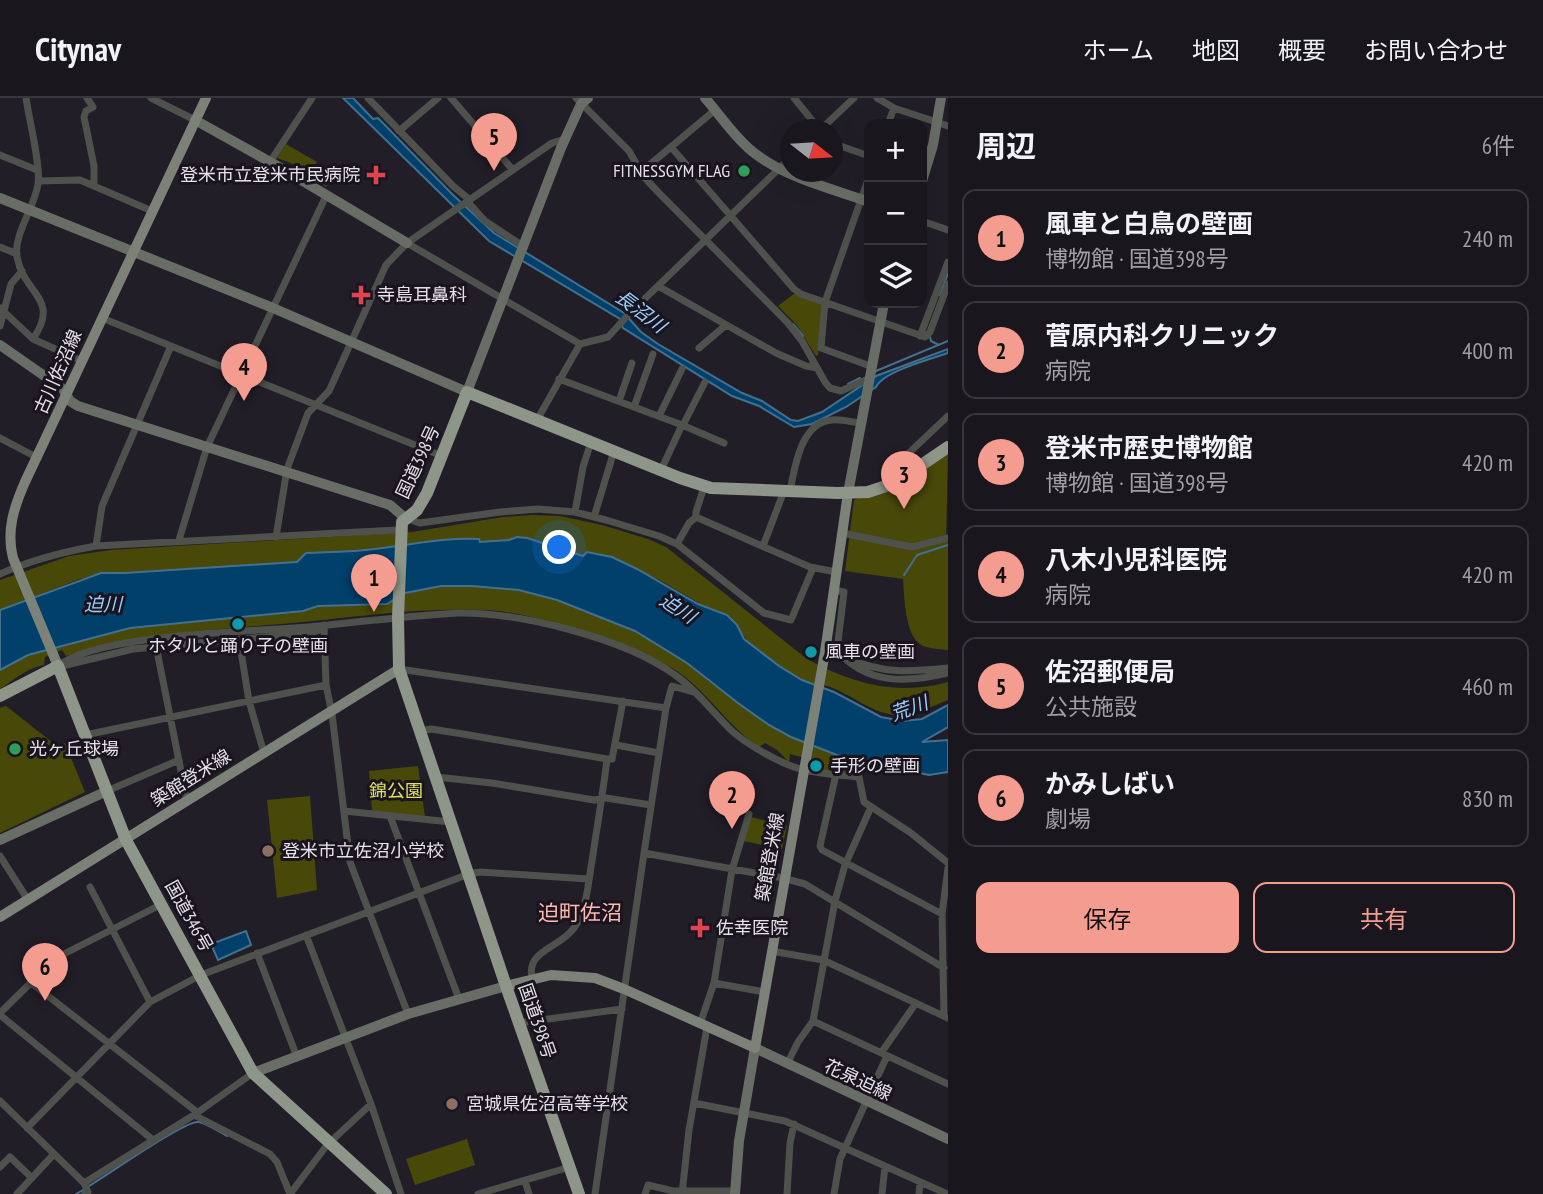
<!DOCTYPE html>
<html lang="ja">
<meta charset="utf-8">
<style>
:root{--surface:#1a161e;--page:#231f27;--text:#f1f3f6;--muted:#9f9fa4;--line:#38353c;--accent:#f59c90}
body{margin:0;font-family:"PT Sans Narrow","Noto Sans JP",sans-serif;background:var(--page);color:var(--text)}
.controls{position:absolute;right:21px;top:21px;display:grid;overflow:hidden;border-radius:14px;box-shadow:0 7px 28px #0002}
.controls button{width:63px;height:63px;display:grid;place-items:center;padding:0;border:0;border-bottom:2px solid var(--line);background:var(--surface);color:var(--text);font:35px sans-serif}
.compass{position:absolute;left:780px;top:21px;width:63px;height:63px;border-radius:50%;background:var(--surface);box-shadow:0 7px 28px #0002;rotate:107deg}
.you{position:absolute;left:560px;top:450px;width:24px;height:24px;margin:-18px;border:5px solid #fff;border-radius:50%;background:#1a73e8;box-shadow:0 0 0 10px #1a73e833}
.badge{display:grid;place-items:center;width:46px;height:46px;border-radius:50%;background:var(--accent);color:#111;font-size:23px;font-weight:700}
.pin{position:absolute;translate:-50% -58px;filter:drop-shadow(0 2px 4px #0008)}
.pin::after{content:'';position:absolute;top:37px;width:24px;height:21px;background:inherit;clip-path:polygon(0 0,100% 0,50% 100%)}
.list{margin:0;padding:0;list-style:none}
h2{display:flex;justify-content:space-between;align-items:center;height:91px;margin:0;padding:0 28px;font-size:30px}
h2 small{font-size:23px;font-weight:400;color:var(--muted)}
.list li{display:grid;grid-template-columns:46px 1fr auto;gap:21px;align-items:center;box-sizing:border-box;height:98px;margin:0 14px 14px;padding:0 14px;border:2px solid var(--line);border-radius:14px}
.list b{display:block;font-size:26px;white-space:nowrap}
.list p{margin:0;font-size:23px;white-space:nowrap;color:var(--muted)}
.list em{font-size:23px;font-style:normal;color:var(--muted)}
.actions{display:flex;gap:14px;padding:21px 28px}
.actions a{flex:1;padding:16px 0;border:2px solid var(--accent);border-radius:14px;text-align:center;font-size:24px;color:var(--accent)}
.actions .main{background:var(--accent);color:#111}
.icon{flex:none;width:38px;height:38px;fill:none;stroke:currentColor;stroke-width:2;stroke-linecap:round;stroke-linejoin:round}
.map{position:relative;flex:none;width:948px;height:1096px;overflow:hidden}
header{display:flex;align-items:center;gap:42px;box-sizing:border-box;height:98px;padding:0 35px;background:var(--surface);border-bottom:2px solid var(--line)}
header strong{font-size:33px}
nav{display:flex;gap:38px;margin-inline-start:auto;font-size:24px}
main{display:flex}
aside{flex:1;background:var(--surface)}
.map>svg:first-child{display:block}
.green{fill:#484809}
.water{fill:#00406b;stroke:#447090;stroke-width:2}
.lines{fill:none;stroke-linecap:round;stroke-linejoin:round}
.stream{stroke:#447090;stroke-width:2}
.street{stroke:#4e514c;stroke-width:7}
.secondary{stroke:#686d65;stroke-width:10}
.primary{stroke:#7c8278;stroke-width:10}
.highway{stroke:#8e9589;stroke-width:12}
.leisure-dot{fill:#2e9e5b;stroke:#19141e;stroke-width:2.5}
.health-dot{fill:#e0444e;stroke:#19141e;stroke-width:2.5}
.culture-dot{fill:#0f9aa8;stroke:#19141e;stroke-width:2.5}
.education-dot{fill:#8d6e63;stroke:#19141e;stroke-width:2.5}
.labels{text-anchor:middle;stroke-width:6;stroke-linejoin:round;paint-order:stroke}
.poi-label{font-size:18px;fill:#e4e1e8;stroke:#19141e;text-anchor:start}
.street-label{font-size:18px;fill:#e4e1e8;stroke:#19141e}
.park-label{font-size:18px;fill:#dfe264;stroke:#19141e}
.water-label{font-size:19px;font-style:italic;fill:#97cefe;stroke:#19141e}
.quarter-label{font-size:21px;fill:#febab0;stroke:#19141e}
</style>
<header>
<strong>Citynav</strong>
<nav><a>ホーム</a><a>地図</a><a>概要</a><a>お問い合わせ</a></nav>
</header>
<main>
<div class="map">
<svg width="948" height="1096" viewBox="0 0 948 1096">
<rect width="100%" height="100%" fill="#221e28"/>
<path class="green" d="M286,46L317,64L314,71L331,81L326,89L296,67L277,60Z
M795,195L823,206L818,257L816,258L796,226L778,208Z
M948,355L946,444H948V552C939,551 927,551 920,546C905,536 904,497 903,481L845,473L854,402Z
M532,417L560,418L602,427L648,441L666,449L807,561C852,586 898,598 948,584V602C933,608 919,616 902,617C877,619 855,599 833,590C823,586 811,586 802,582C777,571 749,551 737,527L661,483L612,459L583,458L527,440L479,444L462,440L363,453L306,455L297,464L125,475H101L77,482L0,512V482L69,458L111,452L412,434L503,419Z
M441,488H472L519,492L573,507L635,533L687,565L708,583L837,657L858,660L857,675L822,672L820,664L790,656L789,664L777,652L765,645L759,649C732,631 715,605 691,584C679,573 664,565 650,558C628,547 604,540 580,533C553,525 526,516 498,513C426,507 352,520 281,526C208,532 136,536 66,558L62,552L45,559L44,567C27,570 15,581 0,591V572L28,557L130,530L303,513L318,508L387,506L405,495Z
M6,608L57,648L65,645L85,694L0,735V610Z
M418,668L425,719L372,713L369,673Z
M310,698L317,792L277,800L267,702Z
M751,719L787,728L782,751L743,743Z
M467,1041L475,1067L415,1087L406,1061Z"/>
<path class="water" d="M343,0H353L373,21L378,20L452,96L494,135L624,215L641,234L658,246L742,295L762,303L791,322L798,323L822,314L876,278L948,251V255C931,261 884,273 876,289L846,309L812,326L794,329L759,308L732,298L623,230L620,221L489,143Z
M517,439L527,440L583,458L587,454L612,459L637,471L698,506L727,517L737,527L744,541L779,568L802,582L834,594L881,619L902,623L922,621L948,607V629L922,644L948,642V674L929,677L837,657L791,639L769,627L738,605L687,565L635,533L557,502L519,492L472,488H441L405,495L387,506L318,508L303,513L130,530L28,557L0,572V512L101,475H125L297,464L306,455C325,454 346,454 365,452C403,449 440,439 479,441L480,444L509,442Z
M246,833L251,847L218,862L211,846Z"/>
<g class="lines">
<path class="stream" d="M940,197L948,175
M793,226L803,238
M930,239L931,243L939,247
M876,273L948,243
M848,286L860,280
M904,477L917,457L948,447
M89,1088C106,1078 184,1023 198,1024C207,1025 219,1034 227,1038
M76,1096L85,1091"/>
<path class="street" d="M87,0L93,9L86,13L84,19L94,68V87
M151,0L195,22
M368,0L453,88L470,102
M451,0L513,72
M576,0L629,53L644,79L658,94L788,225L802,243L825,284L830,290L841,293L868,281
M794,0L820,32
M877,0L894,10L948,28
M888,26L894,10
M820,32L854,0
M399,33L438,0
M832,45L869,58
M671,49L794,191L801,196L925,239L930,234L948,186
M0,57L37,72
M270,64L312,0
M641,74L715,12
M869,79L825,204L821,250L870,268
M39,83L80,82L152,113
M467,103L485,123L523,148
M922,123L948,132
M407,145L580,246
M0,149L17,156
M658,188L776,255L806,268L817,270
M0,210L33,241C61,200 24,197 17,159C13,137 35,109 38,86C41,68 29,21 26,0
M102,220L442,358
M0,228L11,186L22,173
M920,238L948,164
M33,241L82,263
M699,250L726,227
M559,281L682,327L661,372
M619,303L632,265
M634,309L653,256
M659,318L682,271
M537,322L580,246L608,239L629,216L790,60
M682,327L724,345
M683,327L705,284
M0,340L38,360
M884,389L886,378L892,371L948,318
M790,393C795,368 801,324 832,322C841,321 851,324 860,325
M575,414L583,369L591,344
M594,419L614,353
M696,419V414L704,389
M405,420L420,425L500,414L538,411L575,414L606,422L659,438L677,446L764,515L791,522L813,470
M842,435L912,449L948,440
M276,439L287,371L308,315L329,293L386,167L407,145L552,45L565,41
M179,442L207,349L326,98
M677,446L689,425L696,419L810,469L836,474
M96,448L102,408L171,248
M763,448L784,393
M0,476C31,462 62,454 96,448L397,432L400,434
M833,492L844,494L837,552C866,587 907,585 948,575
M324,527L326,587
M239,541L249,603L264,655
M156,548L187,703
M846,560C884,576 908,574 948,570
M58,568C99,535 252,534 308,529C358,524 407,518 457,515C518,514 625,540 675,577C697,592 712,614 732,633C746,646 783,667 801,671C820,676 840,677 859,679L864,704L911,735L948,765
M62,568L133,551L310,535L324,531
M399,571L666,610
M693,594L672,588L666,610L644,755L783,780L805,786L944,870
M421,633L431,631L463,636L607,661
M85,637L326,587L332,616L350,764L408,916
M616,647L659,655
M836,676L820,748L822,752L942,816
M436,679L492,685L594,702L606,700L651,707
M107,693L179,662
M871,709L845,767L835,803L813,923L948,986
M344,713L451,724
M390,718L459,901
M0,758L28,802
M90,789L150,904
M306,837L371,1006L401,1096
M771,853L823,862L948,920
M257,855L297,959
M532,880C526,852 560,850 574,830C587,812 588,785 592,763C597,729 603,695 607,661H612L623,603
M30,884L197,1014
M714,885L765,894
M0,915L56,860L162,806
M0,917L153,1042
M944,918L942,816L948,770
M519,925L622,911
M700,926L714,885L732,772L749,716
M881,955L916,905
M787,966L798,944L813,923
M0,1003L84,1085L194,1017L253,975
M694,1005L785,1023L947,1096
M194,1017L270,1056L277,1064L290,1096
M27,1030L150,904L201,877L469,776L480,774L588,781
M0,1069L10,1059L32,1080
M525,1083L529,1096
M84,1085L88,1094L85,1096
M17,1096L54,1056
M290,1096L327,1047L371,1006
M478,1096L570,1069
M595,1096L644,755
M645,1096L648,1087L673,1093H735
M682,1096L689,1032L707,929
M787,1096L790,1045L794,1026
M834,1096L840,1061L887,958
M882,1096L885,1068
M919,1096L920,1085"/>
<path class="secondary" d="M705,0C721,18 734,39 753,54C786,80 830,90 869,104
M195,22L281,70L407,145
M922,83L933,47L941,0
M0,100L273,210L467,294L561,50L581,6L588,0
M0,247L63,291L70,303L78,308L390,407L405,420
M848,395L884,205
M0,742L107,693
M253,975L408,916L506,888
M735,1096L739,1043L755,950L948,1041"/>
<path class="primary" d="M58,568L13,460C6,433 14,409 25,384L206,0
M0,819L399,571
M506,888L551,877L595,880L624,891L755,950L825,554L848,395"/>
<path class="highway" d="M0,598L58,568L126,742L253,975L386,1096
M579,1096L506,888L399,571L398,519L402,424L417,412L427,395L467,294L680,380L711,390L838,395L868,394L895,385L948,349"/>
</g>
<g class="leisure-dot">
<circle cx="744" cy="73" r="7"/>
<circle cx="15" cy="651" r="7"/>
</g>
<g class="health-dot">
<path d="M372.5 66.5h7v7h7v7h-7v7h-7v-7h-7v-7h7z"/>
<path d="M357.5 186.5h7v7h7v7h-7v7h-7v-7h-7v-7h7z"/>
<path d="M696.5 819.5h7v7h7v7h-7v7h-7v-7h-7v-7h7z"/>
</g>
<g class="culture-dot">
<circle cx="238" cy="526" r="7"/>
<circle cx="811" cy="554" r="7"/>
<circle cx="816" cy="668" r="7"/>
</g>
<g class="education-dot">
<circle cx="268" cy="753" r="7"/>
<circle cx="452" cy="1006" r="7"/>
</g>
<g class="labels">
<g class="poi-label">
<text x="730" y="79" text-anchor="end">FITNESSGYM FLAG</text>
<text x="360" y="83" text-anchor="end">登米市立登米市民病院</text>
<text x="377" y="203">寺島耳鼻科</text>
<text x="238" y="554" text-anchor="middle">ホタルと踊り子の壁画</text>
<text x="825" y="560">風車の壁画</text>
<text x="29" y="657">光ヶ丘球場</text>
<text x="830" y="674">手形の壁画</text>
<text x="282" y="759">登米市立佐沼小学校</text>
<text x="716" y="836">佐幸医院</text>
<text x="466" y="1012">宮城県佐沼高等学校</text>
</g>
<g class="street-label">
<text transform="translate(58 274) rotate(-66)" y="6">古川佐沼線</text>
<text transform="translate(418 364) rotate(-65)" y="6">国道398号</text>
<text transform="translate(191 680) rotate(-32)" y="6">築館登米線</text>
<text transform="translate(770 759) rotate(-80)" y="6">築館登米線</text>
<text transform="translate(189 818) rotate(61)" y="6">国道346号</text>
<text transform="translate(537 923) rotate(71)" y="6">国道398号</text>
<text transform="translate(858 982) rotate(25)" y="6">花泉迫線</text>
</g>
<g class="park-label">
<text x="396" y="699">錦公園</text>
</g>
<g class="water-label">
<text transform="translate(641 213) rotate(37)" y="7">長沼川</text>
<text x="103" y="513">迫川</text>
<text transform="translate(678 510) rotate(33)" y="7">迫川</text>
<text transform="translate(909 610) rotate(-20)" y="7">荒川</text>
</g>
<g class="quarter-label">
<text x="580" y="822">迫町佐沼</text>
</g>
</g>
</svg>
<div class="controls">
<button>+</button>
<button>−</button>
<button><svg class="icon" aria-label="layers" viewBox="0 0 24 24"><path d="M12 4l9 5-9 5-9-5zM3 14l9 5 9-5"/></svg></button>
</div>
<svg class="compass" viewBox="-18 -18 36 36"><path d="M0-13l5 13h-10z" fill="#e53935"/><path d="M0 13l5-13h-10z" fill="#9f9fa4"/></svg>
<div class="you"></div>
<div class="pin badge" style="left:374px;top:514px">1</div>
<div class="pin badge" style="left:732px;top:731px">2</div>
<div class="pin badge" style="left:904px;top:411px">3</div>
<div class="pin badge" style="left:244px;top:303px">4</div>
<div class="pin badge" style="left:494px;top:73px">5</div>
<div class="pin badge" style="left:45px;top:903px">6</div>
</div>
<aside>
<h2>周辺<small>6件</small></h2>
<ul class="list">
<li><span class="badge">1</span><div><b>風車と白鳥の壁画</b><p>博物館 · 国道398号</p></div><em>240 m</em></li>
<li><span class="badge">2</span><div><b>菅原内科クリニック</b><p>病院</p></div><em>400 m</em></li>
<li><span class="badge">3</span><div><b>登米市歴史博物館</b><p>博物館 · 国道398号</p></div><em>420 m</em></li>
<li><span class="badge">4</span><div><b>八木小児科医院</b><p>病院</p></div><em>420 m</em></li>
<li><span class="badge">5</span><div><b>佐沼郵便局</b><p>公共施設</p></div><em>460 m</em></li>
<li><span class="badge">6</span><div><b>かみしばい</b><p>劇場</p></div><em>830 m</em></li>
</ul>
<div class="actions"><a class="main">保存</a><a>共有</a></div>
</aside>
</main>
